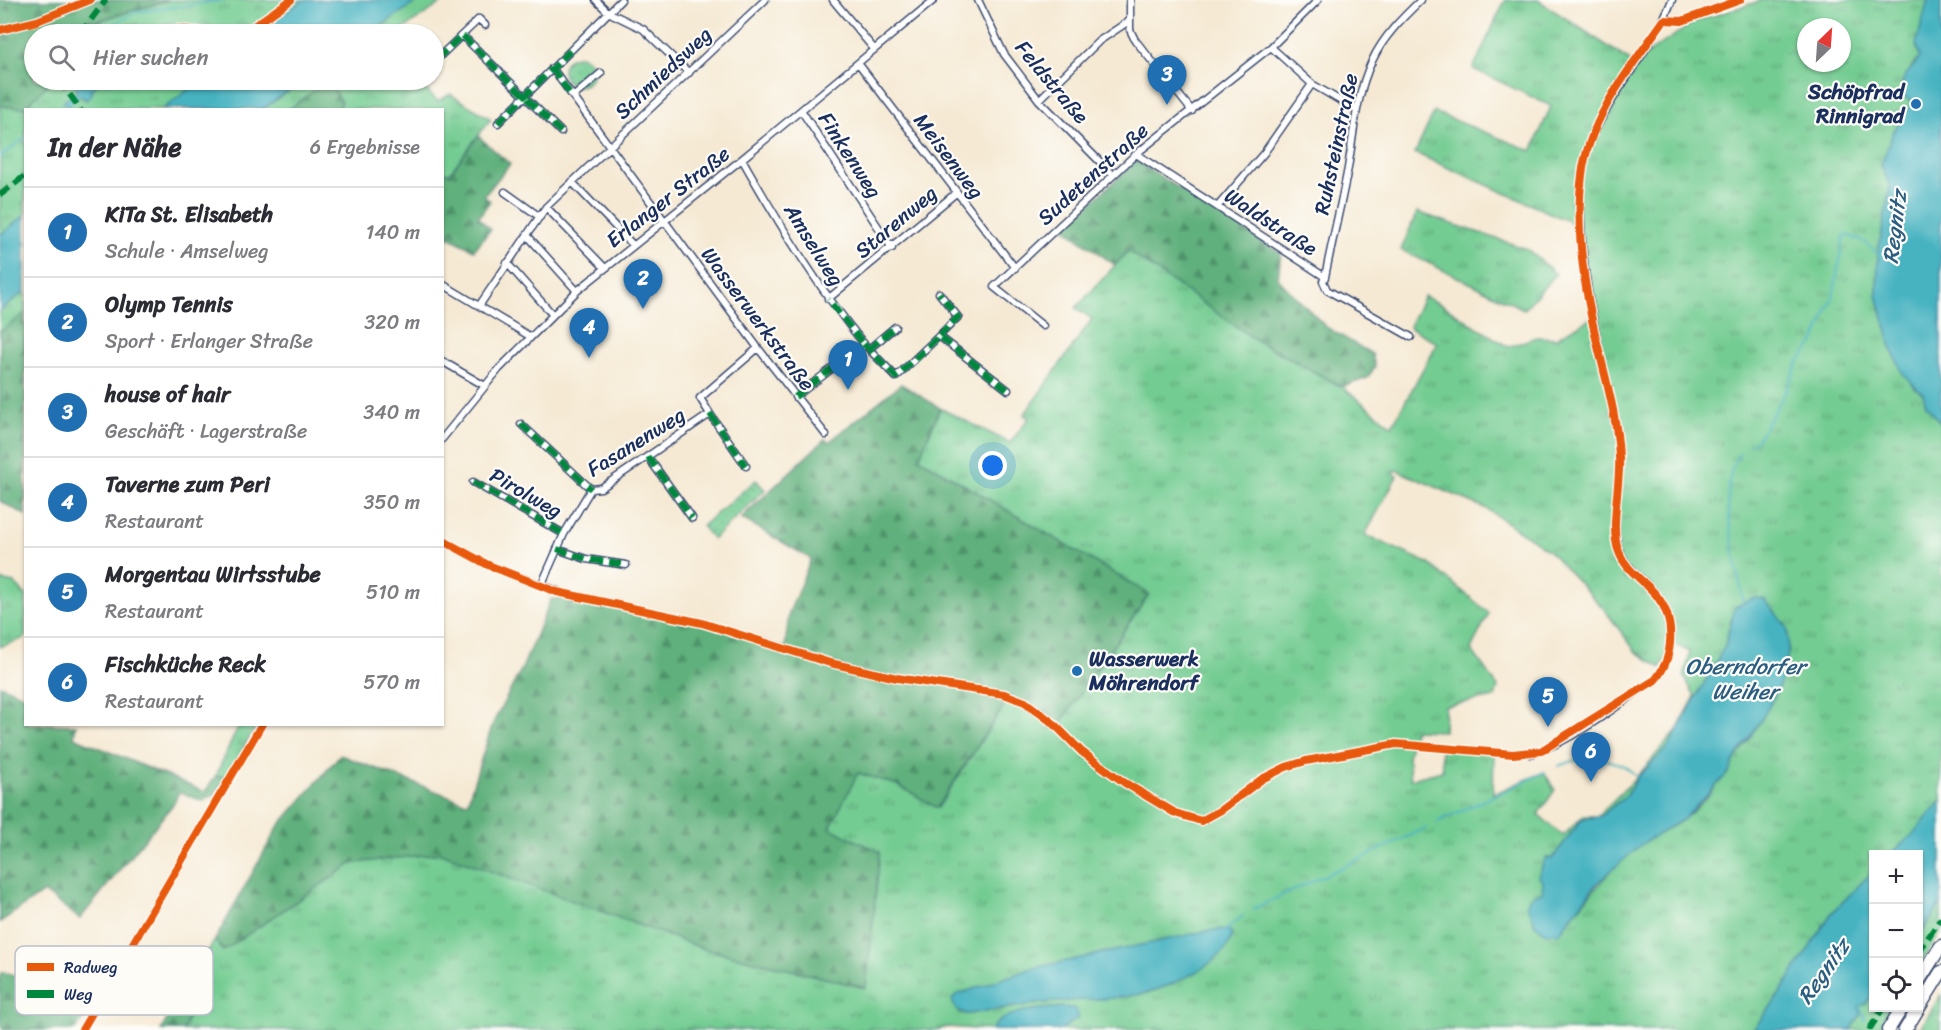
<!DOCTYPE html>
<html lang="de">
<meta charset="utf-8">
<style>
:root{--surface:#fff;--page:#f2f2f3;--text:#2b2b33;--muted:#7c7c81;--line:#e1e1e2;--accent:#1f6fb2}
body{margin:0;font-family:Sriracha,sans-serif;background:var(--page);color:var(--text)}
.controls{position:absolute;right:18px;bottom:18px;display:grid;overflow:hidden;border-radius:0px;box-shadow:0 2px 4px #0004}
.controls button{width:54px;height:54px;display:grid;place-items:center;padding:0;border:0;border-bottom:2px solid var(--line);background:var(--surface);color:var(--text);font:30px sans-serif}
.compass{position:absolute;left:1797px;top:18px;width:54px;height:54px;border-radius:50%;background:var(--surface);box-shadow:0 2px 4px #0004;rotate:25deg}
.you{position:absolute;left:993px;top:466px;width:21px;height:21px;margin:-15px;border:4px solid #fff;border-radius:50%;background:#1a73e8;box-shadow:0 0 0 9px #1a73e833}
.badge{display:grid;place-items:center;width:39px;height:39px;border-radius:50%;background:var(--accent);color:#fff;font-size:20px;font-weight:700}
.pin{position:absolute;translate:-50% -50px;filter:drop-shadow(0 2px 3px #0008)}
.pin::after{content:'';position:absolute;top:32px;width:21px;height:18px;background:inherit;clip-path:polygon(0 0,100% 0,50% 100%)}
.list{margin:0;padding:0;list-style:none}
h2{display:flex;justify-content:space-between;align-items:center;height:78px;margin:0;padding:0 24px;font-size:26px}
h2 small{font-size:20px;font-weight:400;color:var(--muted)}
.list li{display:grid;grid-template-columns:39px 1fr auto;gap:18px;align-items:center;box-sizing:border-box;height:90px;padding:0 24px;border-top:2px solid var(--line)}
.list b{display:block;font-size:22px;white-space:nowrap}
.list p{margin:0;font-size:20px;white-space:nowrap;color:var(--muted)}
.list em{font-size:20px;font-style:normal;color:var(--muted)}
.icon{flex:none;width:33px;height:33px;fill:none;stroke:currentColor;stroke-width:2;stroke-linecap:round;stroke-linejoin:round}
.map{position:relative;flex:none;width:1941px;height:1030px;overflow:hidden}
.search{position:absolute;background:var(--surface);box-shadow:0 2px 4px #0004;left:24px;top:24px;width:420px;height:66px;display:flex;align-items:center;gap:15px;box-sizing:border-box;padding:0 21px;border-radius:33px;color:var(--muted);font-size:22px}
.panel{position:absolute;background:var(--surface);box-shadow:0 2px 4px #0004;left:24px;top:108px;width:420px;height:618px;border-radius:0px}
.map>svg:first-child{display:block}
.grass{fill:url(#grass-tufts);stroke:#477e78;stroke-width:1.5;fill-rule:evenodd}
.forest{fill:url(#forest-firs);stroke:#3c706d;stroke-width:1.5}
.park{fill:url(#park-dots);stroke:#477e78;stroke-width:1.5}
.water{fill:#46b3c1;stroke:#307190;stroke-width:1.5}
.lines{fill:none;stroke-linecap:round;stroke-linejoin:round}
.stream{stroke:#46b3c1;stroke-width:2}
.minor-casing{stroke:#3c4b70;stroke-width:9}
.motorway-casing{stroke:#3c4b70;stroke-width:15}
.minor{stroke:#fff;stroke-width:6}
.motorway{stroke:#fff;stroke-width:12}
.quiet{stroke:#00873e;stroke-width:6;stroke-dasharray:12 6;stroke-linecap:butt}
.cycleway-casing{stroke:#fdfcf7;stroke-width:11}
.cycleway{stroke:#e8590c;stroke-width:8}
.poi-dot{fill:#1f6fb2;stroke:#fdfcf7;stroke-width:2}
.labels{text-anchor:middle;stroke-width:4.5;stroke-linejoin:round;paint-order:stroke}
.street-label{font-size:21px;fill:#1b2f5e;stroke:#fdfcf7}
.poi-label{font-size:21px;font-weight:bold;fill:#1b2f5e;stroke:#fdfcf7;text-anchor:end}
.water-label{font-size:22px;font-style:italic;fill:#2a5d81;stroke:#fdfcf7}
.key{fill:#fdfcf7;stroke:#b9bec9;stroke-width:1.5}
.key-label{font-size:16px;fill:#1b2f5e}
</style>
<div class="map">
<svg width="1941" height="1030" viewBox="0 0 1941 1030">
<defs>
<pattern id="grass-tufts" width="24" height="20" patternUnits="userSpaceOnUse" patternTransform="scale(1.5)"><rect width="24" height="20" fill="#73cc92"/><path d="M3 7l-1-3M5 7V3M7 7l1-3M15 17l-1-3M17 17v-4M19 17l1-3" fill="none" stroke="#5ea67a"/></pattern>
<pattern id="forest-firs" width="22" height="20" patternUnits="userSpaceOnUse" patternTransform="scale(1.5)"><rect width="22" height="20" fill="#5eb07c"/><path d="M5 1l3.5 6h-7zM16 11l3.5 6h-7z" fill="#4d9069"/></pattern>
<pattern id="park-dots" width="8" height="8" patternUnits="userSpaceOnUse" patternTransform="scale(1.5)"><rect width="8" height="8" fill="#73cc92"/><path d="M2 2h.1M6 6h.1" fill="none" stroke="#5ea67a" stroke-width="1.8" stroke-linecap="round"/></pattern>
</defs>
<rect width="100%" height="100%" fill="#fdfcf7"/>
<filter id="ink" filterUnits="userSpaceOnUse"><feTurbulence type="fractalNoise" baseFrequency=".0167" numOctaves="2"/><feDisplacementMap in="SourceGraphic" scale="12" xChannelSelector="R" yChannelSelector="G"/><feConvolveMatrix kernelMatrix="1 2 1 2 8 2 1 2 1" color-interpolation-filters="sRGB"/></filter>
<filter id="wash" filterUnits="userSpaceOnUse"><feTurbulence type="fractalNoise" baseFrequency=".008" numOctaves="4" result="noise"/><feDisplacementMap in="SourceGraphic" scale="24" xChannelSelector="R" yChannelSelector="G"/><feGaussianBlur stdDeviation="1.35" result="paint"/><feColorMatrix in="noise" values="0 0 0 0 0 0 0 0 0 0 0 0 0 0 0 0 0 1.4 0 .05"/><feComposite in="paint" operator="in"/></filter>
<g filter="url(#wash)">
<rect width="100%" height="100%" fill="#f5e9d3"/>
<path class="grass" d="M169,0H304L252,34H80L86,25Z
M419,0H446L396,34H369Z
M1505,0H1538L1633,63L1696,21L1763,0H1928L1917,49L1920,57L1911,67L1913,101L1881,165L1890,186L1878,254L1877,295L1891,347L1915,388L1923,394L1926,405L1941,423V801L1913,834L1891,854H1874L1873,871L1831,914L1775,1002L1753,1030H1060L1078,1018L991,1030L948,1027L937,1030H183L193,1005L189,979L215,940L224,950L353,863L441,853L705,949L866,988L829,828L858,773L898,785L938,808L1010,696L1057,728L1149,594L919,458L940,408L1010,443L1029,418L1024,415L1092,319L1076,308L1128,251L1256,340L1342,387L1392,426L1437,343L1409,327L1424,296L1444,306L1508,347L1536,337L1556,338L1593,317L1577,225L1415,153L1434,112L1532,151L1551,106L1473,69ZM1806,27H1842V63H1806ZM1396,470L1485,508L1549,551L1604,609L1636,652L1661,668L1672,643L1690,652L1684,677L1695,696L1677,730L1634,780L1597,816H1583L1563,836L1538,814L1555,790L1544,772L1493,794L1494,752L1441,748L1442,771L1411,779L1408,757L1414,730L1444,731L1445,706L1495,697L1498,687L1471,649L1489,613L1428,563L1365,535L1397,476L1394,473ZM1731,619L1758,725C1735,759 1716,793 1684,819C1672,829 1657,833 1644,842C1610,867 1585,900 1559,933L1535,897L1542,892L1551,860L1582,819L1600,816L1626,796L1638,777L1668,747L1725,646ZM1219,929L1148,993L1050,1002L968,1014L959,1012L954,997L1030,969Z
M52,80H92L86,84L81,95L86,100L90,91L103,80L107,84L112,80H201L163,109L26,110L25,215L0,235V106L24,108Z
M304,80H415L438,101L450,94L491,119L449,174L443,171L442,110L339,109L340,102L329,80L289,109L262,110Z
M1417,212L1527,249L1556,274L1524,309L1401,250Z
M25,291V313L0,332V311Z
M0,580L14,583L26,595L25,638L0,647Z
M239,725H257L227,775L215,777Z
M1941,903V932L1919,967V937Z
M1873,995L1874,1008H1893L1878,1030H1851L1861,1014L1859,1005Z
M1941,995L1940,1030H1919Z"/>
<path class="forest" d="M0,0H169L86,24L80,34H34V80H52L24,108L0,106Z
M329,80L341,102L339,109H289Z
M478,136L510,164L484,196L490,201L478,218L491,229L474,250L443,234L442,171L449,174Z
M1136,161L1281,253L1278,279L1326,327L1372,354L1375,367L1367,378L1342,387L1256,340L1128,251L1115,265L1064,228Z
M25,313V515L0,501V332Z
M901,384L940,408L919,458L1149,594L1057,728L1010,696L937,808L898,785L858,773L830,828L880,852L866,988L705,949L441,853L353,863L223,951L215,940L278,827L340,755L467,803L493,723L523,666L551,599L574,597L702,623L785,648L789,613L811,559L741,518L825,439L829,442Z
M0,685L25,696L26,724L76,725L74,737L205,792L215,777L227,775L215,794L202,801L179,792L174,803L80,919L44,892L0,922Z
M3,972L73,992L88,1011L76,1030H3L0,1025V974Z
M189,979L193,1005L183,1030H161Z"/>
<path class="park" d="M563 71a15 15 0 1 1 30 0a15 15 0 1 1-30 0Z
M756,480L765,490L713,539L702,526Z"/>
<path class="water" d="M304,0H419L369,34H252Z
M1928,0H1941V423L1926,405L1923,394L1903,374L1891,347L1877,295L1878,254L1890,186L1881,165L1893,132L1913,101L1904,97C1896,76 1912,72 1920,57L1916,45Z
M92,80H112L107,84L103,80L90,90L92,94L86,100L81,95L68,106L63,102L77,91L75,85L83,81L86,84Z
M201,80H304L262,109H163Z
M25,215V291L0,311V235Z
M1754,598L1764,599L1787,627C1794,664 1774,701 1754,731C1745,744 1734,756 1730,771L1684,819L1642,844L1597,883L1559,933H1546L1536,925L1527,904L1530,897L1542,892L1543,881L1538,877L1546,857L1552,859L1582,819L1600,816L1626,796L1638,777L1668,747L1725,646L1735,607Z
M1941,801V903L1919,937L1918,854H1891L1913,834Z
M1873,871V995L1865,1005H1859L1861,1014L1851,1030H1753L1775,1001L1831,914Z
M1227,929L1232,933C1231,960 1169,988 1145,993C1116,1000 1084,999 1054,1002C1025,1004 996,1010 968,1014C958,1012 954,1009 952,999L956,995L1030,969L1206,931Z
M1063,1007L1076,1009L1078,1018L1060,1030H991C1005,1008 1040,1010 1063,1007Z"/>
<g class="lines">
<path class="stream" d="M103,31L136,12L226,0
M60,110L67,104
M0,157L26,137
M1749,445L1757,440L1785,393L1798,362L1814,343L1833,297L1844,236L1847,235L1864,242L1878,254
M1740,453C1715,486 1737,563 1743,601
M1558,766L1591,755L1623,765L1638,777
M1437,822L1545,772
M1253,909L1426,828
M1227,929L1243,916
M1859,1002L1865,1020"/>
</g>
</g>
<g filter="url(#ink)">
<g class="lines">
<g class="minor-casing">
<path id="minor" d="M596,0L608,12L643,29L689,73
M833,0L874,49
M978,0L1004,54L1039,100L1113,175
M1130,0V30L1135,40L1192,111
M1664,20L1682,21L1740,0
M462,35L479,19L485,25
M1271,47L1312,84L1356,110
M437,59L462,35L561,132
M858,63L1015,268
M552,68L758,348L826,435
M573,97L601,73
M1039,100L1099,41L1129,21
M801,110L892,248
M498,123L621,0
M1136,154L1325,277L1323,281L1327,290L1411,337
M742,159C779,224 817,286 864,344L795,397
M572,182L633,245
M505,192L540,217
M1218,206L1264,153L1312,84
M546,207L605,268
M527,235L577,291
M507,263L553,315
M1325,277C1332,241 1341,205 1348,168C1354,132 1356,95 1372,61C1383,37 1402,18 1421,0
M444,285L531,337
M828,299L956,193
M479,306L546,207L765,0
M1043,326L994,287L1136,154L1271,47L1318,0
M939,336L958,317L939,293
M864,344L896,377L939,336L1008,390
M869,349L895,327
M442,361L485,386
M710,414L746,466
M521,424L591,489
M442,439L499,369L577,291L742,159L934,0
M648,457L692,518
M473,482L564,534
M442,540L488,565L574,597
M557,549L586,559L626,565
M541,586L564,534L591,489L601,488L710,414L700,398L758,348
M1530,754C1568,745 1621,702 1655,680C1674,658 1676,620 1658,596C1642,576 1620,566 1617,539C1612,508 1623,476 1618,444C1607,368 1583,299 1581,221C1580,199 1580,175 1586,154C1605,96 1650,55 1672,0"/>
</g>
<g class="motorway-casing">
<path id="motorway" d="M1918,982L1941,946
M1888,1030L1902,1008
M1905,1030L1941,972"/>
</g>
<use href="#minor" class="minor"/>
<use href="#motorway" class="motorway"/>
<path class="quiet" d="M80,34L106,0
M437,59L462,35L561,132
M552,68L571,95
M59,80L81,110
M498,123L574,47
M0,195L26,175
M939,336L958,317L939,293
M864,344L896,377L939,336L1008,390
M869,349L895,327
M795,397L864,344L828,299
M710,414L746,466
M521,424L591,489
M648,457L692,518
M473,482L564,534
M557,549L586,559L626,565
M1918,953L1941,918
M1869,1030L1883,1008"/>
<g class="cycleway-casing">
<path id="cycleway" d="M0,30L37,21L90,0
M146,34L178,29L224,34
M225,34L251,28L291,0
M442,540L488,565L557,592L702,623L830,663L897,678L1004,694L1025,702L1053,723L1082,752L1125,783L1175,813L1201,821L1221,810L1262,779L1286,767L1306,761L1396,744L1513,754L1541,751L1655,680C1674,658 1676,620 1657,596C1645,581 1626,571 1619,552C1609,528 1621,485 1619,457C1617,409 1600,362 1591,315C1582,271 1576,219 1582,175C1589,117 1632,66 1664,20L1682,21L1740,0
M82,1030L262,724"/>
</g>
<use href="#cycleway" class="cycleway"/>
</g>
</g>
<g class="poi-dot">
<circle cx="1916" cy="104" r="6"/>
<circle cx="1077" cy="671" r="6"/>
</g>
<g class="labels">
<g class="street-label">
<text transform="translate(663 73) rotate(-43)" y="7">Schmiedsweg</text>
<text transform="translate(1052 82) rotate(50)" y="7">Feldstraße</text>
<text transform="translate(1336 144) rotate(-78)" y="7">Ruhsteinstraße</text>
<text transform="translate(850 155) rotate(57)" y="7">Finkenweg</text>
<text transform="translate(949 156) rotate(53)" y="7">Meisenweg</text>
<text transform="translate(1093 174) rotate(-42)" y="7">Sudetenstraße</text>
<text transform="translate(668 197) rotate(-38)" y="7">Erlanger Straße</text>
<text transform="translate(896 222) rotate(-40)" y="7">Starenweg</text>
<text transform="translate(1271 222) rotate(33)" y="7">Waldstraße</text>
<text transform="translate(814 245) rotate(58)" y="7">Amselweg</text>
<text transform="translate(758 319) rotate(53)" y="7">Wasserwerkstraße</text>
<text transform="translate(636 442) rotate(-32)" y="7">Fasanenweg</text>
<text transform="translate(526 493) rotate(30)" y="7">Pirolweg</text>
</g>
<g class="poi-label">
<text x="1904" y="99">Schöpfrad<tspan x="1904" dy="24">Rinnigrad</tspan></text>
<text x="1089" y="666" text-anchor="start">Wasserwerk<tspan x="1089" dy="24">Möhrendorf</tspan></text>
</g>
<g class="water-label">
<text transform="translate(1894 227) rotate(-83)" y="8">Regnitz</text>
<text x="1745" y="674">Oberndorfer<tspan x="1745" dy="25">Weiher</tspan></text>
<text transform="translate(1823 971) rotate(-55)" y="8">Regnitz</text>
</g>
</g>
<rect x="15" y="946" width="198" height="69" rx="9" class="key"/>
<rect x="27" y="963" width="27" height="8" fill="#e8590c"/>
<rect x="27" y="990" width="27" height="8" fill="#00873e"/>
<g class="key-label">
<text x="64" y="973">Radweg</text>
<text x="64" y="1000">Weg</text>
</g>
</svg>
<div class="controls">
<button>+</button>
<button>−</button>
<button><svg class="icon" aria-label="locate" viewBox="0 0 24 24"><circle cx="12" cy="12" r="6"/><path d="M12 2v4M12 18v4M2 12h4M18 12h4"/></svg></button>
</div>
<svg class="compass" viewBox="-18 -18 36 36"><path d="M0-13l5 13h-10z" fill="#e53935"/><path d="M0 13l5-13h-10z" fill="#7c7c81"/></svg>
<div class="you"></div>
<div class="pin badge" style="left:848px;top:390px">1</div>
<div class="pin badge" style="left:643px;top:309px">2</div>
<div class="pin badge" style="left:1167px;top:105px">3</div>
<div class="pin badge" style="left:589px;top:358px">4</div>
<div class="pin badge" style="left:1548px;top:727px">5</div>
<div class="pin badge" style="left:1591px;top:782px">6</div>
<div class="search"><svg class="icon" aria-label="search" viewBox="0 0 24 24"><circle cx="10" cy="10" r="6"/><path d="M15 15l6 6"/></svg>Hier suchen</div>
<section class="panel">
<h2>In der Nähe<small>6 Ergebnisse</small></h2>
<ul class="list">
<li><span class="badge">1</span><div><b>KiTa St. Elisabeth</b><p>Schule · Amselweg</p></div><em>140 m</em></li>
<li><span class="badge">2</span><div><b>Olymp Tennis</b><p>Sport · Erlanger Straße</p></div><em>320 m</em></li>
<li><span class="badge">3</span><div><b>house of hair</b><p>Geschäft · Lagerstraße</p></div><em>340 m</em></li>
<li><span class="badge">4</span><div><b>Taverne zum Peri</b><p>Restaurant</p></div><em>350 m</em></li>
<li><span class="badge">5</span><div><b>Morgentau Wirtsstube</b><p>Restaurant</p></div><em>510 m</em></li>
<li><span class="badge">6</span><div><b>Fischküche Reck</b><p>Restaurant</p></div><em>570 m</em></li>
</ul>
</section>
</div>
